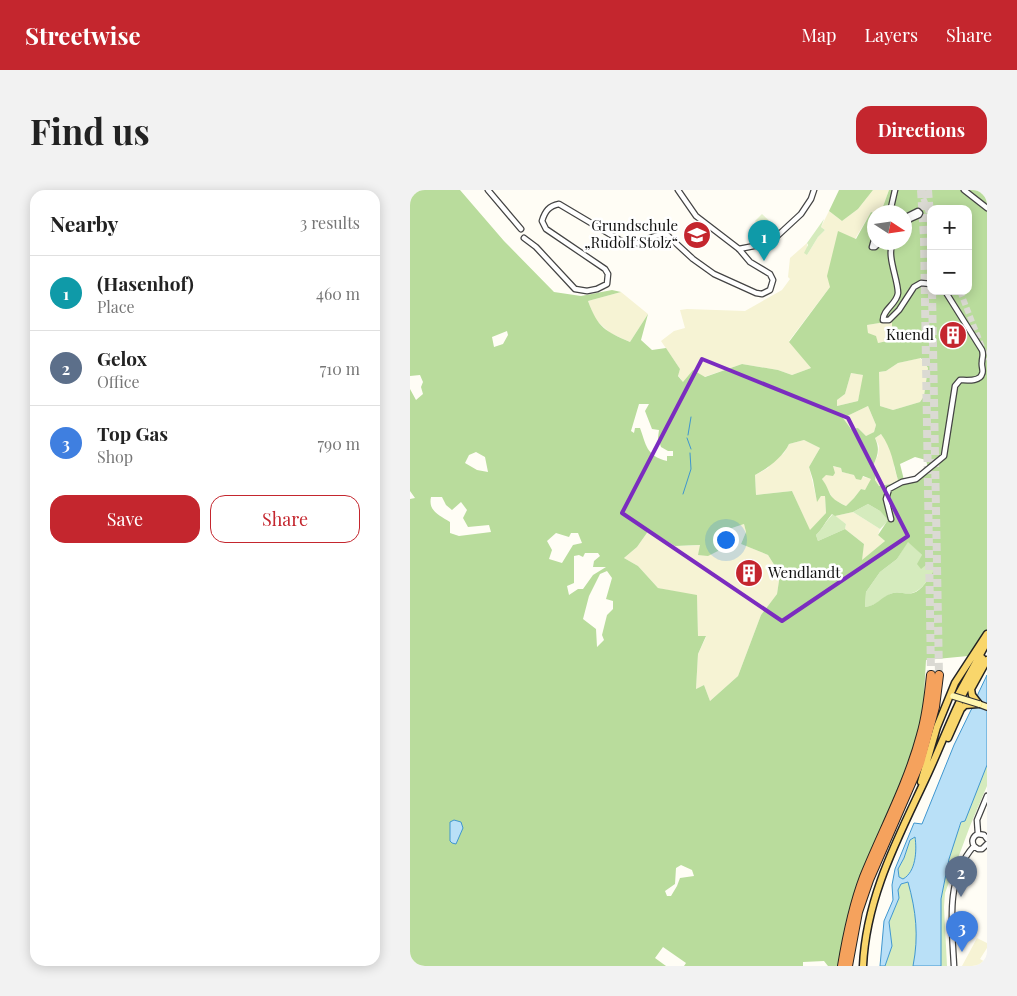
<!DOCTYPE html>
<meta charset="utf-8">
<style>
:root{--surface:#fff;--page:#f2f2f2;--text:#222;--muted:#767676;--line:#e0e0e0;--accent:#c4262e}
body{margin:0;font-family:"Playfair Display",serif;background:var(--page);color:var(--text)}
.controls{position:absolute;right:15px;top:15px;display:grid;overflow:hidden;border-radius:10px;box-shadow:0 2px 12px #0003}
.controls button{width:45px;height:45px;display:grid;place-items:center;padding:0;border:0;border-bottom:1px solid var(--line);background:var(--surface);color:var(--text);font:25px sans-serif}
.compass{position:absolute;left:457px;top:15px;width:45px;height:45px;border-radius:50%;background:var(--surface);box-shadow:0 2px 12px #0003;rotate:102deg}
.you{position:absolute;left:315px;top:349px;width:18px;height:18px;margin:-12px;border:4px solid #fff;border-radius:50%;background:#1a73e8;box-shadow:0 0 0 8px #1a73e833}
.badge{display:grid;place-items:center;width:32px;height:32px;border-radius:50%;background:var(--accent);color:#fff;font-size:16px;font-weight:700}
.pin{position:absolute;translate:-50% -41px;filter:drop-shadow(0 1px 2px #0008)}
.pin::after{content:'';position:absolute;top:26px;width:18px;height:15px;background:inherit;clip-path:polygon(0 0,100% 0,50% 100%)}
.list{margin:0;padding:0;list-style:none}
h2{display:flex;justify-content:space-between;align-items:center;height:65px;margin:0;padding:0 20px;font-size:21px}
h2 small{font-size:16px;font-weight:400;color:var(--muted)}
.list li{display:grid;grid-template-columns:32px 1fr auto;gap:15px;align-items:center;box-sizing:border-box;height:75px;padding:0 20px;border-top:1px solid var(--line)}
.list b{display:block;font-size:19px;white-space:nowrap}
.list p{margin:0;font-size:16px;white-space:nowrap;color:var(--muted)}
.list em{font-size:16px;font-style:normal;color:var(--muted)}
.actions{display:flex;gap:10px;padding:15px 20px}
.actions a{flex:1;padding:11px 0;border:1px solid var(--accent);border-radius:15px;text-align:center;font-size:18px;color:var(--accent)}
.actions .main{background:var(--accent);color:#fff}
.map{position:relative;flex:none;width:577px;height:776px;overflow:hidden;border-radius:15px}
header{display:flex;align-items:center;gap:30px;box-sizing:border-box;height:70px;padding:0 25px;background:var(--accent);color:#fff}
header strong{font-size:24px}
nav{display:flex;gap:28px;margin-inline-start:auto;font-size:18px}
.intro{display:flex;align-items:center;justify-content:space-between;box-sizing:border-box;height:120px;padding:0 30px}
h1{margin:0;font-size:35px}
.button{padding:12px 22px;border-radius:15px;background:var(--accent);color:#fff;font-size:18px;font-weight:700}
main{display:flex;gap:30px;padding:0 30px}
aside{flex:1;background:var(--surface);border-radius:15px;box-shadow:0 2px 12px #0003}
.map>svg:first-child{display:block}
.farmland{fill:#f6f3d4}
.green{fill:#d5ebbd}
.forest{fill:#b9dc9c;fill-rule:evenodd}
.pitch{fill:#e6f2cf}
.water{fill:#b9e0f7;stroke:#3f96cf;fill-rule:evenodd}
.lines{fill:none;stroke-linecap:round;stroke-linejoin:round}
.stream{stroke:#3f96cf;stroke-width:1}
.primary-tunnel{stroke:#dbdad3;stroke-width:6;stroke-dasharray:6 3;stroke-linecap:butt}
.highway-tunnel{stroke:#dbdad3;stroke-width:8;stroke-dasharray:8 4;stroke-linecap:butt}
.street-casing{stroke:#444;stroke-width:7}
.secondary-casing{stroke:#333;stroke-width:8}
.primary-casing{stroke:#222;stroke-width:9}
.highway-casing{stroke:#222;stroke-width:10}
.street{stroke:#fff;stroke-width:4.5}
.secondary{stroke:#fff6b0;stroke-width:5.5}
.primary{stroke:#f9d66b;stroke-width:6}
.highway{stroke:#f5a25d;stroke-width:8}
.secondary-bridge-casing{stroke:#333;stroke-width:8;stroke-linecap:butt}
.secondary-bridge{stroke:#fff6b0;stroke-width:5.5}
.marked{fill:none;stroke:#7b2cbf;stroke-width:4;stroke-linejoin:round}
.labels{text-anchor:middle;stroke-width:5;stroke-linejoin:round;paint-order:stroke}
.poi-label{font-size:15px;fill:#111;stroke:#fff;text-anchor:end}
</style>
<header>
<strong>Streetwise</strong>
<nav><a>Map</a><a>Layers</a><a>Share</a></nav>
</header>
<div class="intro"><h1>Find us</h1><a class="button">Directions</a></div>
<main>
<aside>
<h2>Nearby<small>3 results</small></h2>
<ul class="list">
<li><span class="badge" style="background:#0f9aa8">1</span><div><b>(Hasenhof)</b><p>Place</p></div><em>460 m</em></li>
<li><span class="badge" style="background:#5c6f8a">2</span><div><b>Gelox</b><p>Office</p></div><em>710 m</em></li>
<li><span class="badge" style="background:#3f7fe0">3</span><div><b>Top Gas</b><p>Shop</p></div><em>790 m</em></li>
</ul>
<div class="actions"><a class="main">Save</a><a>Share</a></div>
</aside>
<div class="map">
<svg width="577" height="776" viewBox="0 0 577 776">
<rect width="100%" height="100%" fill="#fffdf5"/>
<path class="farmland" d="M463,0H479L471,22H461L445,49L428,42L420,97L379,151L401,178L382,185L368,180L332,174L294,187L273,192L268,185L270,179L251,151L264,141L275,138L270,120L277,119L335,121L372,100L380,89L378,87L380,68L397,53V65L408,47L415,40L411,37L419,21L432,31L448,19Z
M211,102L238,124L220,152L200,143L185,129L178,111Z
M482,131V140L477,151L468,153L458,143L457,135Z
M510,168L518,178L514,206L510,212L483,220L470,216L469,182L476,181L488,173Z
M441,183L454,185L448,211L427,216V210L435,204Z
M458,216L466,235L464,242L456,246L448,238L441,239L433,228Z
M471,244L478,253L484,269V277L488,290L481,294L469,296L465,290L466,283L463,276L468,265L469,256L465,248Z
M394,250L410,258L399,277L407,311L411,306H415L416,323L400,341L382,301L346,305L345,285L358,278L361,273L374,263L379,254Z
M422,276L431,278L432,282L462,289L455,300L451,299L444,308L436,316L423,309L412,289Z
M443,322L470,339L468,345L475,351L451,371L454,354L435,339L436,334L425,326Z
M334,334L336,342L331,354L358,365L370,384L367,404L351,425L328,486L300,511L294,495L286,499L288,464L296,447H288L287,406L248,398L228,376L214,368L227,357L239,340L265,356H278L291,355L322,338Z
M567,748L577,753V758L570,769L577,773V776H552Z"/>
<path class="green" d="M414,29L411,37L415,40L408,47L397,65L394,63L398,55L397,53Z
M458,314L470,321L479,330L470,339L443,322Z
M423,324L436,334L435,339L408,351L406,345C413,338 415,332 423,324Z
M498,351L512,365L511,378L516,375L522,377L524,380C519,387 512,401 502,403C496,405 489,401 483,403C471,407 470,415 455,417L456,402L470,382L487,369Z
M577,575V596L560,636L535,703L534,717L537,776H531C531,754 529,732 531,710C535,662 558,618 577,575Z
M506,647C507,659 506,682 493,689L489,687L488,679L494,668L500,650Z
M499,692L506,723L507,755L503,776H475L482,756L479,732L489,708L488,700L491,694Z"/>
<path class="forest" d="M0,0H50L94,51L144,102L171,106L202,100L211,102L178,111C188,138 195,141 220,152L238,124L231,150L242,160L256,158L270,179L268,186L273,192L283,180L295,187L332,174L368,180L382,185L401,178L379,152L420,97L417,86L428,41L446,49L461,22L464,23V52H494V22H471L479,0H577V442L558,466L516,470L513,523L502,566L451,687L439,720L428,776H418L414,771L393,772V776H274L276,773L253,757L245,768L256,776H0V309L5,308L0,301V199L6,210L13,204L11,197L13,192L10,185L0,186ZM521,19H558V101H521ZM482,131V140L477,151L468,153L466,146L458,143L457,135ZM97,141L98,145L93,154L84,157L82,147ZM511,168L518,178L514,206L510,212L483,220L470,216L469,182L476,181L488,173ZM441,183L453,185L448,211L427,216V210L435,204ZM229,214H239L235,221L242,239L249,240L248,248L251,257L258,261H263V266H257V271C236,266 236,254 230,238H225L224,243L221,241ZM458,216L466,235L464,242L456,246L448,238L441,239L433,228ZM471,244C482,259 483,273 488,290L481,294L469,296L465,290L466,283L463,276C468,265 470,259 465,248ZM394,250L410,258L399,277L403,290L407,312L411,306H415L416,323L400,340L382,301L346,305L345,285C357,279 373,267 379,254ZM66,262L75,267L78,282L67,280L55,273L59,265ZM505,267L516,270L518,278L506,287L494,290L490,274ZM423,276L431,278L432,282L444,285L446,289L451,290L453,286L461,289L455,300L451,299L444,308L436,316C415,306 423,304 412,289L416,285L423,286L425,283ZM21,307H32L36,315L42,320L51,312L57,320L53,328L58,337L79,335L81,342L49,346L40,343V332C29,325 18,321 21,307ZM458,314L470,321L478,330L468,345L475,351L452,370L454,354L435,339L408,351L406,345C413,338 415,332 422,324L425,326L443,322ZM334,334L336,342L331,354L358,365L370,384L367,404L351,425L328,486L300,511L294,495L286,499L288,464L296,446H288L287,405L248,398L228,376L214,368L227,357L239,340L265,356L290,355L288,365L298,366L316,357L310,346L322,338ZM146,343L159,347L161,343H168L172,353L163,355L152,373L139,369L142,360L137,351ZM498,352L512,365L507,374L511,379L516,375L522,377L524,380C519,387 512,401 503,403C496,405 489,401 483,403C471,406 469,415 455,417L456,402L470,382L487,369ZM175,363H188L190,366L184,371L183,377H196L183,385L173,399H168L159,405L157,396L164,393V366L169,365L173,367ZM197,381L202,388L196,409L203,411V419L197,425L192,445L194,450L187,457L186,439L173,429L179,406L190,384ZM271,675L282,680L284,686L270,688L267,696L261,706H257L255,701L265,694L266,678Z
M429,0H463L448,19L432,31L419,21Z"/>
<path class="pitch" d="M352,24L368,39L361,46L345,31Z"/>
<path class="water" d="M577,485V575L555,631L551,632L539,669L531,709V776H503C509,746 506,721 498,692L491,694L488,700L489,708L479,732L482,756L475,776H470L474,731L483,710L482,695L485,679L504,633L512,634L544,555L561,520L565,516L568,504ZM505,647C507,660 506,682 493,689L489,687L488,679L494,668L500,650Z
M44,630L51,632L53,638L46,654L42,653L40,651V632Z"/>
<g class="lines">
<path class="stream" d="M278,245L281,227
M277,248L281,259
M273,304L281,279L280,263"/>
<path class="primary-tunnel" d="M510,0L521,28
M550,101L577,170"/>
<path class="highway-tunnel" d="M511,0L514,47L521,485
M518,0L521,37
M522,101L529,485"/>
<g class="street-casing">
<path id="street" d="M78,0L111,39
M554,0L577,18
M480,22L485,0
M494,28L508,21L510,23L509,25L500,29L494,36
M114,48L126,57L165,99L177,101L187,99L197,94L198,84L195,79L136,39L132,31C135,21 139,16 149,14L213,52C235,59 238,42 257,45L283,69L304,84L346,103L352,104L360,100L363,90L360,84L340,72L329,59L286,26L268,0
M464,50L462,57H465L470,52
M483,52C476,65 488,89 488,103C487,114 473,119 473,130H479L489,120L504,97L511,93L521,94
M329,59L359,53L364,49L391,24L401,9L404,0
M481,329L476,309L479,299L492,292L506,289L534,266L545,196L550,190C556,190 570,192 572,184C574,181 571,176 572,172C572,167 574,165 572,160L535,101
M568,644L567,630L577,606
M568,644L574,645L577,649
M564,656L568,659H572L577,654
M544,776C542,736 535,688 564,656C561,651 563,646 568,644"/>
</g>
<g class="secondary-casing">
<path id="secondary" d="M569,514L577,517"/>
</g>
<g class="primary-casing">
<path id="primary" d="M549,503L577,452
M553,504L572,468
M569,514L562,505L561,499L577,470
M538,548L551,519L555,515L568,514
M511,592L527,537L545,493L577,444
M453,776C456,708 487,650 515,590C527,565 537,538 549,513"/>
</g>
<g class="highway-casing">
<path id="highway" d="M432,776C437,746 443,716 454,687C473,640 498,594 511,545C517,525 519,505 521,485
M438,776L448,722L459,690L510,573L525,517L529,485"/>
</g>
<use href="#street" class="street"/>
<use href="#secondary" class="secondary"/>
<use href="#primary" class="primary"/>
<use href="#highway" class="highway"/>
<g class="secondary-bridge-casing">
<path id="secondary-bridge" d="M543,506L569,514"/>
</g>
<use href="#secondary-bridge" class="secondary-bridge"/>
</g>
<path class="marked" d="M292,169L438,228L498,346L372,431L212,323Z"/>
<defs>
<g id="school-disc" transform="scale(1.4375)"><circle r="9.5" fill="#c4262e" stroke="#fff"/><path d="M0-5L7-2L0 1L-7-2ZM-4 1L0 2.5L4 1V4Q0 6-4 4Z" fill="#fff"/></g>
<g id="building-disc" transform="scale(1.4375)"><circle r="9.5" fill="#c4262e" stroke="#fff"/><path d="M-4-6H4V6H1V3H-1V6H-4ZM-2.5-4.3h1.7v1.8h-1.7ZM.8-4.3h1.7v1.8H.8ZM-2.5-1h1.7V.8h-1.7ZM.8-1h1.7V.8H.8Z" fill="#fff"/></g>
</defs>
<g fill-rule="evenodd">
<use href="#school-disc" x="287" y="45"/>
<use href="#building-disc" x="543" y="145"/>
<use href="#building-disc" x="339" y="383"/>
</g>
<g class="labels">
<g class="poi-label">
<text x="268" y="41">Grundschule<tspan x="268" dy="17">„Rudolf Stolz“</tspan></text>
<text x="524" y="150">Kuendl</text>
<text x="358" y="388" text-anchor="start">Wendlandt</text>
</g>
</g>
</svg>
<div class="controls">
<button>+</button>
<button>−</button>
</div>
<svg class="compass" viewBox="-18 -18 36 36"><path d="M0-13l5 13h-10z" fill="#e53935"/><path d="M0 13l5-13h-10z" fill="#767676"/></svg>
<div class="you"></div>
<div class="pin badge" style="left:354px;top:71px;background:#0f9aa8">1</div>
<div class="pin badge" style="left:551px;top:707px;background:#5c6f8a">2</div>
<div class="pin badge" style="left:552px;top:762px;background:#3f7fe0">3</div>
</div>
</main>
